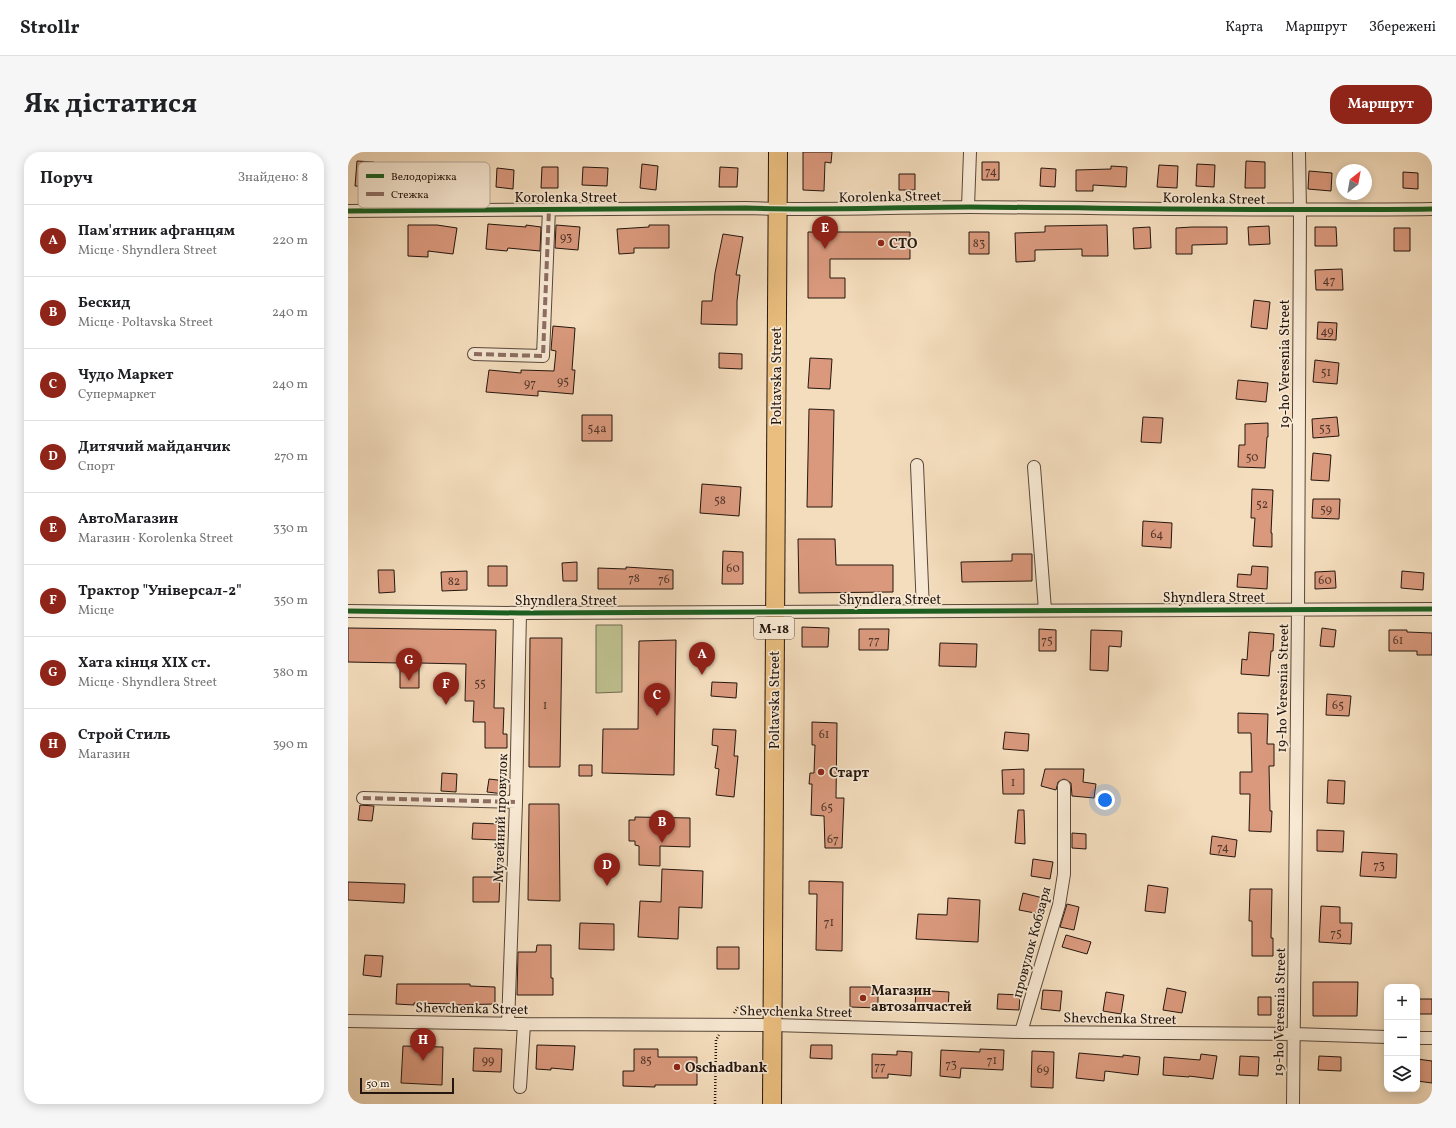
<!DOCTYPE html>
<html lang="uk">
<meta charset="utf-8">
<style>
:root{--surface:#fff;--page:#f6f6f6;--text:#202124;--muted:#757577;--line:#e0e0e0;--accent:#8f2418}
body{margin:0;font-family:Vollkorn,serif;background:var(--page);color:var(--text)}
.controls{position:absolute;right:12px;bottom:12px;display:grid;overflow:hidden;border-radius:8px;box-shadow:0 2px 10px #0003}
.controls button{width:36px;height:36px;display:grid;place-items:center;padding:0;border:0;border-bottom:1px solid var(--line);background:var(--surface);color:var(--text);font:20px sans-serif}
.compass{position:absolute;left:988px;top:12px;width:36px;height:36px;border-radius:50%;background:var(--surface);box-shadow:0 2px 10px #0003;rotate:31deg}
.scale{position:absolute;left:12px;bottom:10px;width:94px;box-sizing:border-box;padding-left:4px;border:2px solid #24160e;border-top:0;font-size:11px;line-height:14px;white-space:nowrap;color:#24160e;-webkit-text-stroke:3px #f8e9d4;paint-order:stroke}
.you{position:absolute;left:757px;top:648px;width:14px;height:14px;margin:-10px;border:3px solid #fff;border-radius:50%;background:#1a73e8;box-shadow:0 0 0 6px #1a73e833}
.badge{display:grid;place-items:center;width:26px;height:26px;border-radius:50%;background:var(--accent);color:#fff;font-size:13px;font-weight:700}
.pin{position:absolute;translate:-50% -33px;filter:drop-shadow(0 1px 2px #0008)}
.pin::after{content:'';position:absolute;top:21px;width:14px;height:12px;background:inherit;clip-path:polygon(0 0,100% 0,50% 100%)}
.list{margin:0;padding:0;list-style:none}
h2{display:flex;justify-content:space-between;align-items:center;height:52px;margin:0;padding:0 16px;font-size:17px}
h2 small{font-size:13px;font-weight:400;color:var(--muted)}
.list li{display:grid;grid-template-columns:26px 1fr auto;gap:12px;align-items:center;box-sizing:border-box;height:72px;padding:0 16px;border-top:1px solid var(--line)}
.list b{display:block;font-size:15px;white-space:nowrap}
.list p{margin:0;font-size:13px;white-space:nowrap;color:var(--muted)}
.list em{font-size:13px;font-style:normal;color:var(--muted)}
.icon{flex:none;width:22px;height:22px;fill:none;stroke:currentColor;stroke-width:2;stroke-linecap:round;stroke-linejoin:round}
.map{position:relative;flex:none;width:1084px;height:952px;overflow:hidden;border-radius:16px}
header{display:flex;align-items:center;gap:24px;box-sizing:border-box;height:56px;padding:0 20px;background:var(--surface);border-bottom:1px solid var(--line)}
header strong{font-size:19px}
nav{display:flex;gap:22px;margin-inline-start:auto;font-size:14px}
.intro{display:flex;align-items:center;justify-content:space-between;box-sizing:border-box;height:96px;padding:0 24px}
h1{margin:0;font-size:28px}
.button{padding:10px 18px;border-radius:16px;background:var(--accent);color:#fff;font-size:14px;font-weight:700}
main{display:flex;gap:24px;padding:0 24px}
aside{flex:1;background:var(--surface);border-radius:16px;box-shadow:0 2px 10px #0003}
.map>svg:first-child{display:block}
.green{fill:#bec08f;stroke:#716b4e}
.building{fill:#da997d;stroke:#24160e}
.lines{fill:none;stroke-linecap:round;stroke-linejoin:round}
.minor-casing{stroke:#58483a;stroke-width:14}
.highway-casing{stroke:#24160e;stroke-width:20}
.path{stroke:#24160e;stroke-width:2.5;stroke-dasharray:1 2;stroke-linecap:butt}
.minor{stroke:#f8e9d4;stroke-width:12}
.highway{stroke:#eabe7e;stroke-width:18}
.quiet{stroke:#8d6e63;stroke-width:4;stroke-dasharray:8 4;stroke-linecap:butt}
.cycleway-casing{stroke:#f8e9d4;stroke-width:8}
.cycleway{stroke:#1b5e20;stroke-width:5}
.poi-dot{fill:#8f2418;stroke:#f8e9d4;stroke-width:1.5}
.labels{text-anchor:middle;stroke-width:3.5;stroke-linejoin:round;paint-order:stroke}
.number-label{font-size:12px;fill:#52372a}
.shield{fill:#f8e9d4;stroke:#645549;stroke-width:1}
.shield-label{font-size:13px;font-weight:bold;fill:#24160e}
.street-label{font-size:14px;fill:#24160e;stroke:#f8e9d4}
.poi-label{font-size:14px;font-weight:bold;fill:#24160e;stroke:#f8e9d4;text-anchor:start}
.key{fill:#f8e9d4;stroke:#b8aa99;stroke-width:1}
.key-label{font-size:11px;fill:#24160e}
</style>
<header>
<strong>Strollr</strong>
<nav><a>Карта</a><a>Маршрут</a><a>Збережені</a></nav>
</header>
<div class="intro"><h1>Як дістатися</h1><a class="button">Маршрут</a></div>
<main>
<aside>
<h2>Поруч<small>Знайдено: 8</small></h2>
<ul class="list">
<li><span class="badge">A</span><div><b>Пам'ятник афганцям</b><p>Місце · Shyndlera Street</p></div><em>220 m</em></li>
<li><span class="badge">B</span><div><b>Бескид</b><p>Місце · Poltavska Street</p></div><em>240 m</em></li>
<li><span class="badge">C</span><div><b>Чудо Маркет</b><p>Супермаркет</p></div><em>240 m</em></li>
<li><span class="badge">D</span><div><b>Дитячий майданчик</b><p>Спорт</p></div><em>270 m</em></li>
<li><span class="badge">E</span><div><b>АвтоМагазин</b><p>Магазин · Korolenka Street</p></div><em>330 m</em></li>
<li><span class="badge">F</span><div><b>Трактор &quot;Універсал-2&quot;</b><p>Місце</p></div><em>350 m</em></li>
<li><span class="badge">G</span><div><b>Хата кінця XIX ст.</b><p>Місце · Shyndlera Street</p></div><em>380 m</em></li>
<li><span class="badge">H</span><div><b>Строй Стиль</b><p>Магазин</p></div><em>390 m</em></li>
</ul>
</aside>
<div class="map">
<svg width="1084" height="952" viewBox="0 0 1084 952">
<rect width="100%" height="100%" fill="#f4ddbd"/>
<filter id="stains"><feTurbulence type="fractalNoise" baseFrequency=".005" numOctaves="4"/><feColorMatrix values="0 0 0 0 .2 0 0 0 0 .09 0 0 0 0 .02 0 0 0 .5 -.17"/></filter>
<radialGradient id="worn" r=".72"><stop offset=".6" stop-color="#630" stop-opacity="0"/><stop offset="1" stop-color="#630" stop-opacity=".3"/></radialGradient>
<path class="green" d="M248,473H274V540L248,541Z"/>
<path class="building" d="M455,0H484L483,11L477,10L476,39L455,38Z
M9,9L26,10L24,35L7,34Z
M898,9L917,10V36H897Z
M634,10H651V28H634Z
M294,12L310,14L308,38L292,36Z
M849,12L867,13L866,35L848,34Z
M811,13L830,14L829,36L809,35Z
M763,14L779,15L778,35L745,33V39H728V18L763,17Z
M194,15H210V36H193Z
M235,15L260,16L259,34L234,33Z
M372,15L390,16L389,35H371Z
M149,16L166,18L165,37L148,35Z
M693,16L708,17L707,35L692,34Z
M961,19L984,21L983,39L960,37Z
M1055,20L1070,21V37L1055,36Z
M551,22H567V38H551Z
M140,72L178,75V73L193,75L192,99L160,96L159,99L138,97Z
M60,73H89L109,76L105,102L80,99V105L60,104Z
M208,73L232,75L230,98L207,96Z
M301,73H321V96H286V101L271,102L269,77L301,75Z
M759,73L760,104H734V97L687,98V109L668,110L667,81L697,80V74Z
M921,74L922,92L901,93L900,75Z
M802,75L803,96L786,97L785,76Z
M844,75H879V92L844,93V102H828V76Z
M967,75H988L989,94H967Z
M1046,76H1062V99H1046Z
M460,80H562V107H482V126H497V146H460Z
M621,80H641V102H621Z
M375,82L395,85L388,123H392L389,149V173L353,172L354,149H364L367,121Z
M994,117L995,138H968L967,118Z
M906,148L922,150L919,177L903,175Z
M970,170L989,171L988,188L969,187Z
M205,174L227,176L224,218H227L225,242L190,239V244L138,240L141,218L173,221V218L206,219L208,199L203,198Z
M371,201L394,202V217L371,216Z
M462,206L484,207L482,237L460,236Z
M967,208L991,211L989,232L965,230Z
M890,228L920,231L918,250L888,247Z
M461,257L486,258L484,355H459Z
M234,263H264V289H234Z
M795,265L815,266L813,291L793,290Z
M989,265L991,284L965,286L964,267Z
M920,271V285H919L917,316L890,315L891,293H897V272Z
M965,301L983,303L981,329L963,328Z
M354,332L393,335L391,364L352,361Z
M904,337L925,338L923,381H924V395L905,394L907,366H903Z
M965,347H992L991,367L964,366Z
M795,369L824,371L823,396L794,394Z
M450,387H487L488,413H545V440L451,441Z
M375,399L395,400V432H374Z
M664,402H684V429L614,430L613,410L664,409Z
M229,410V429H215L214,411Z
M140,414H159V434H140Z
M904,414L920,415L919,437L889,435L890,422L903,423Z
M278,415L325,418V437H250V416L278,417Z
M30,418H46L47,440L31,441Z
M119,419V438L94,439L93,420Z
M987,419L988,436L967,437V420Z
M1054,419L1076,421L1075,438L1053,436Z
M454,475L481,476L480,495H454Z
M0,476L148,478L146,556H156L155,582H159V596H137V570H125L126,549H117L118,512L71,511V536H52V511L0,510Z
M974,476L988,478L986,495L972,494Z
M511,477H541L540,498H511Z
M691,477L708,478V499H691Z
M743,478L774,479L773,495L761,494L760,519L742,518Z
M1041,478H1059V480L1084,481V503H1069V499H1041Z
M901,480L926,482L925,499H923L921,524L893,522L894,507L899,508Z
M182,486H214L212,615H181Z
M328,488L326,623L254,621L255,577H290L291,489Z
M592,491L629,492L628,515L591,514Z
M364,530L389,531L388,546L363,544Z
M979,542L1003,544L1001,564L978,563Z
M890,561L920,562L919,592H926V614H921L922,659H924L923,680L901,679L902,642H892V620H904L903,581H890Z
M464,570L489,571L488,646H496L494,696H477L476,664L463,663L464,632H461L462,621H466L467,593H464Z
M365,577L388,578L386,604H390L386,645L368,643L371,617L367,616L370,594L364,593Z
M657,580L681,582L680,599L655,597Z
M231,613H244V624H231Z
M676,617V642H655L654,618Z
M697,617H736L735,630L748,632L746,646L724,644L723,631L716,627L710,630L708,638L693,634Z
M94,621L109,622L108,640L93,639Z
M141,627L158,629L156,642L139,640Z
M980,628L997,629L996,652L979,651Z
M181,652H211L212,749L180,748Z
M12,653L26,654L24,669L10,668Z
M670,658H676L677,692L667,691Z
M287,665L342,666V695L312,694V714L291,713V694L287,693V689H281V668H287Z
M125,671L151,672L150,688L124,687Z
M969,678L996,679L995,700L969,699Z
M724,681L738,682V697L724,696Z
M864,684L889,688L887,705L862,702Z
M1014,700L1049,702L1048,726L1012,724Z
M685,707L705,710L702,727L683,724Z
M314,717L355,719L354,756L331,755L330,787L290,785L292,749L313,750Z
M125,725H152L151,750H125Z
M461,729L495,730L494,799L468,798L469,742H461Z
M0,730L57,732L56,751L0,748Z
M800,733L820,736L817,761L797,759Z
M902,737H924L923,786H925V804H904V769H901Z
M675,741L695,746L692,762L671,758Z
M600,746L632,748L630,790L568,787L570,762L599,763Z
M719,752L731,755L726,778L712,775Z
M973,754L992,755V771H1004L1003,792L971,790Z
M232,771L266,772V798L231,797Z
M718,783L743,790L739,802L714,795Z
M189,793H203V826H205V843H169L170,800H188Z
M369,795H391V817H369Z
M17,803L35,804L33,825L15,823Z
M965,830H1010L1009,864H965Z
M49,832H122V834L147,835V852L105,853V852L66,851V853L48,852Z
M502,835H530V856L502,855Z
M819,836L838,840L834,861L815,858Z
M568,838L601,840L600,857L567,855Z
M695,838L714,839L712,859L693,857Z
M758,840L776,843L773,862L755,859Z
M650,842L672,843L671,858L649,857Z
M910,845H923V863H910Z
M1069,847H1084V862H1069Z
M189,893L227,894L225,918L203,916V918L188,917Z
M463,893H484V907L462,906Z
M55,894L95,895L94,933L53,931Z
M126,896L154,897L153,920L125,919Z
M286,897H310V905H349V933H307V935L275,934V919H286Z
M632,897L656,898L655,918L613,916L612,926L592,924L593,898L632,900Z
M549,899L564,900L563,924L540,922V926H524V902L549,903Z
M684,899L706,900L705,936L683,935Z
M731,901L775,905V903L792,905L790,923L757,919L756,929L728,926Z
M853,902L869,904L865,927L841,924V925L815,923L816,905L852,908Z
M892,904L911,905L910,924L891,923Z
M971,904L993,905V919L970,918Z
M1069,907L1084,909V931L1069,929Z"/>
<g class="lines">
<g class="minor-casing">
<path id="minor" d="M620,55L622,0
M0,59L398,56C472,59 547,55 622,55C776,56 930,59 1084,57
M126,202L195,204L201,57
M569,313L575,458
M686,315L697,458
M0,459L172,461L1084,457
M15,646L168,650
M0,869L176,872L425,873L673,880L946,882L1039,885
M160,872L168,650L172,461
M673,880L711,753L716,722V634
M1069,886H1084
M172,935L176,872
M945,952L950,457L952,59L951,0"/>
</g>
<g class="highway-casing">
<path id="highway" d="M424,952L430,0"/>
</g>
<path class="path" d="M386,861L390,855
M367,952L368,888L371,883"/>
<use href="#minor" class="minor"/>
<use href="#highway" class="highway"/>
<path class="quiet" d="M126,202L195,204L201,57
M15,646L168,650"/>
<g class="cycleway-casing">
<path id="cycleway" d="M0,59L398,56C472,59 547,55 622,55C776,56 930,59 1084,57
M0,459L172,461L1084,457"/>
</g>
<use href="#cycleway" class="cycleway"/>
</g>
<g class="poi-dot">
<circle cx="533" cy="91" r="4"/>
<circle cx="473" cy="620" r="4"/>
<circle cx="515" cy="846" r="4"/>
<circle cx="329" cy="915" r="4"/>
</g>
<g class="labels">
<g class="number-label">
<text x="643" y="23">74</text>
<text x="218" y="89">93</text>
<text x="631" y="95">83</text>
<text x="981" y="132">47</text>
<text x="979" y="183">49</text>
<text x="978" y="224">51</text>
<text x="215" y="233">95</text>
<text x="182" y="235">97</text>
<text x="249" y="280">54а</text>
<text x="977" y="280">53</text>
<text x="904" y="309">50</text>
<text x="372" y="352">58</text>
<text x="914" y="356">52</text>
<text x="978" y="361">59</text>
<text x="809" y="386">64</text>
<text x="385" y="420">60</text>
<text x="286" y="430">78</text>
<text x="316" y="431">76</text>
<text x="977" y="432">60</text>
<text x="106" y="433">82</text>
<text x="526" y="492">77</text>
<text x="699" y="492">75</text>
<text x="1050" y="492">61</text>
<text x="132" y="535">55</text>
<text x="197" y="557">1</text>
<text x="990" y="557">65</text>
<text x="476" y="586">61</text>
<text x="665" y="634">1</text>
<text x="479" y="659">65</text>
<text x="485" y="691">67</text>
<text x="875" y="699">74</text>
<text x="1031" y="717">73</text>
<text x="481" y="774">71</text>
<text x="988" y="785">75</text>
<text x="140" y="912">99</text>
<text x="298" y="912">85</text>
<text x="644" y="912">71</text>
<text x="603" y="916">73</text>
<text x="532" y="918">77</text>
<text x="695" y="921">69</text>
</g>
<rect class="shield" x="406" y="465" width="40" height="22" rx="3"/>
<g class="shield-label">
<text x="426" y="481">М-18</text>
</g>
<g class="street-label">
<text transform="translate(542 44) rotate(-1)" y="5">Korolenka Street</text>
<text x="218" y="50">Korolenka Street</text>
<text transform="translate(866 46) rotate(1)" y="5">Korolenka Street</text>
<text transform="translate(936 212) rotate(-90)" y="5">19-ho Veresnia Street</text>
<text transform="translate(428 224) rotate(-90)" y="5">Poltavska Street</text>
<text x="866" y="450">Shyndlera Street</text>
<text x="542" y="452">Shyndlera Street</text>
<text x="218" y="453">Shyndlera Street</text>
<text transform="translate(934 536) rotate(-89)" y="5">19-ho Veresnia Street</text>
<text transform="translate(426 548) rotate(-90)" y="5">Poltavska Street</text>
<text transform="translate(152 666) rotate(-88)" y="5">Музейний провулок</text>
<text transform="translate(683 790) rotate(-75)" y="5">провулок Кобзаря</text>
<text transform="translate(124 856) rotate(1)" y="5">Shevchenka Street</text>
<text transform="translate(448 859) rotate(1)" y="5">Shevchenka Street</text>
<text transform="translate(931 860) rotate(-89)" y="5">19-ho Veresnia Street</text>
<text transform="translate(772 866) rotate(1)" y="5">Shevchenka Street</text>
</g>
<g class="poi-label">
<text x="541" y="96">СТО</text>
<text x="481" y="625">Старт</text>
<text x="523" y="843">Магазин<tspan x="523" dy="16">автозапчастей</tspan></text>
<text x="337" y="920">Oschadbank</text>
</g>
</g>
<rect x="10" y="10" width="132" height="46" rx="6" class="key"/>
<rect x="18" y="22" width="18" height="4" fill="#1b5e20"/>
<rect x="18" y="40" width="18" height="4" fill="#8d6e63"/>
<g class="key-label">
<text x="43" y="28">Велодоріжка</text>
<text x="43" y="46">Стежка</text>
</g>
<rect width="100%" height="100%" filter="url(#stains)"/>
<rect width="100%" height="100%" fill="url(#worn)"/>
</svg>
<div class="controls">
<button>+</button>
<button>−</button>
<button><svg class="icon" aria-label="layers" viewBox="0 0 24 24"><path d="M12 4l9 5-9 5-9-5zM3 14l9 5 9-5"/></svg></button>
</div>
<svg class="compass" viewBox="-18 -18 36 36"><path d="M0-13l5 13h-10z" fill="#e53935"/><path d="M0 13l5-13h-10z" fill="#757577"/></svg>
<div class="scale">50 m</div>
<div class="you"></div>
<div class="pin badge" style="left:354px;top:523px">A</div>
<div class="pin badge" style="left:314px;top:691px">B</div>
<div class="pin badge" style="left:309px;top:564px">C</div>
<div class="pin badge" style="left:259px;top:734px">D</div>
<div class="pin badge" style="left:477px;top:97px">E</div>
<div class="pin badge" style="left:98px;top:553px">F</div>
<div class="pin badge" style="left:61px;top:529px">G</div>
<div class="pin badge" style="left:75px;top:909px">H</div>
</div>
</main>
